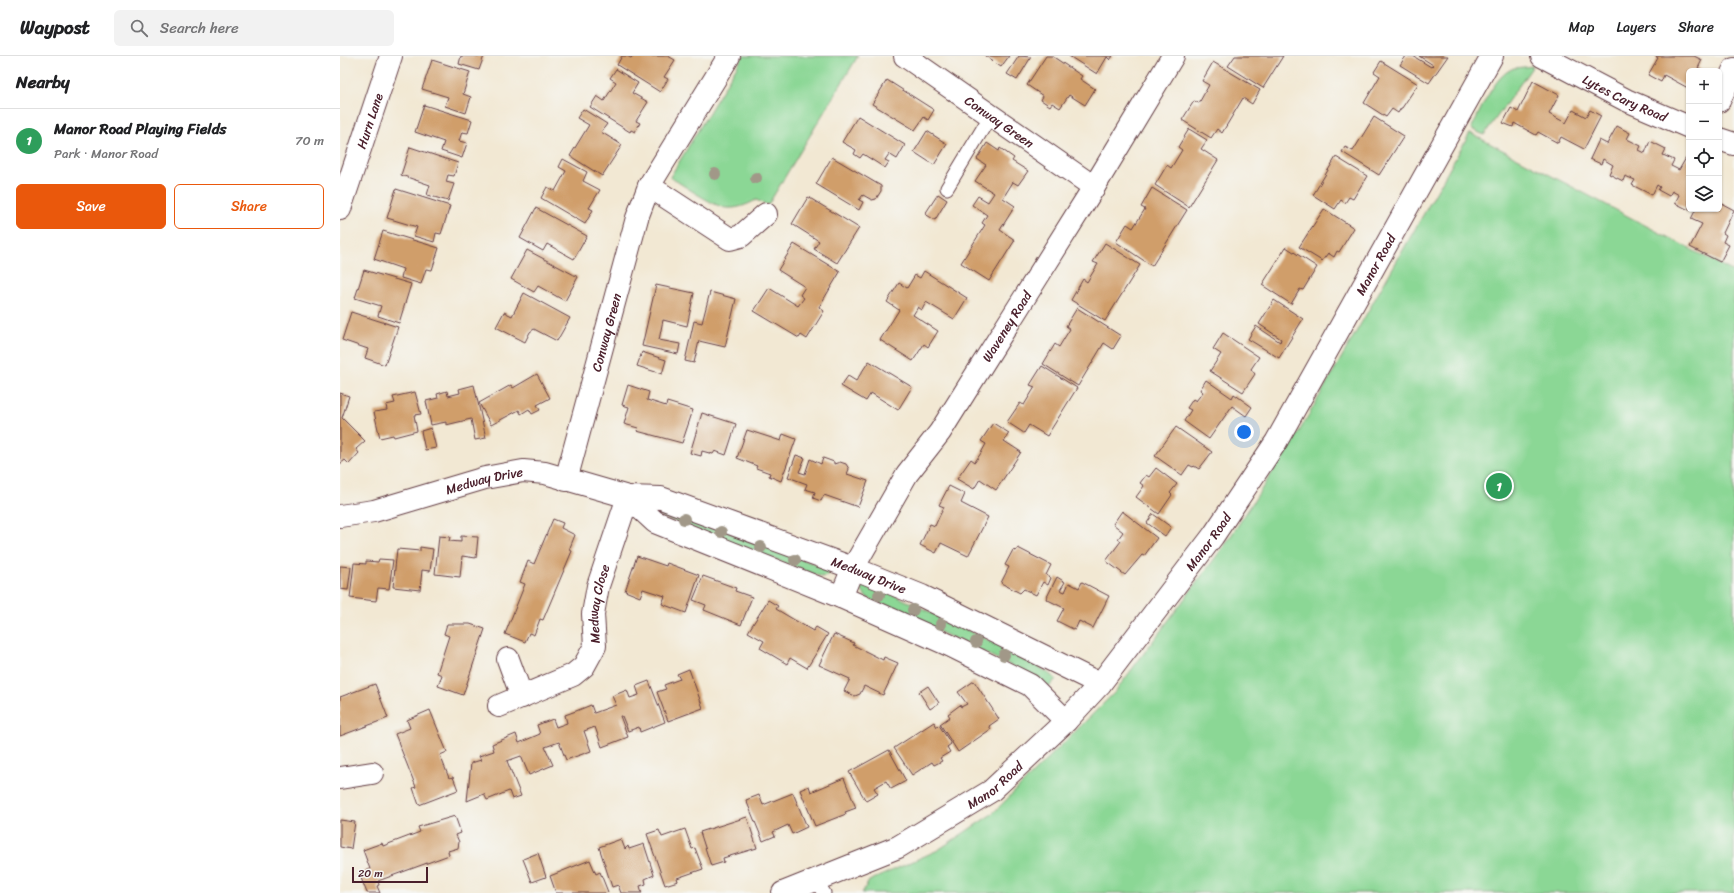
<!DOCTYPE html>
<meta charset="utf-8">
<style>
:root{--surface:#fff;--page:#f2f2f2;--text:#202124;--muted:#757577;--line:#e0e0e0;--accent:#ea580c}
body{margin:0;font-family:Sriracha,sans-serif;background:var(--page);color:var(--text)}
.controls{position:absolute;right:12px;top:12px;display:grid;overflow:hidden;border-radius:6px;box-shadow:0 1px 3px #0004}
.controls button{width:36px;height:36px;display:grid;place-items:center;padding:0;border:0;border-bottom:1px solid var(--line);background:var(--surface);color:var(--text);font:20px sans-serif}
.scale{position:absolute;left:12px;bottom:10px;width:76px;box-sizing:border-box;padding-left:4px;border:2px solid #4a1f2b;border-top:0;font-size:11px;line-height:14px;white-space:nowrap;color:#4a1f2b;-webkit-text-stroke:3px #f6f6f2;paint-order:stroke}
.you{position:absolute;left:904px;top:376px;width:14px;height:14px;margin:-10px;border:3px solid #fff;border-radius:50%;background:#1a73e8;box-shadow:0 0 0 6px #1a73e833}
.badge{display:grid;place-items:center;width:26px;height:26px;border-radius:50%;background:var(--accent);color:#fff;font-size:13px;font-weight:700}
.pin{position:absolute;translate:-50% -50%;border:2px solid #fff;box-shadow:0 1px 4px #0006}
.list{margin:0;padding:0;list-style:none}
h2{display:flex;justify-content:space-between;align-items:center;height:52px;margin:0;padding:0 16px;font-size:17px}
h2 small{font-size:13px;font-weight:400;color:var(--muted)}
.list li{display:grid;grid-template-columns:26px 1fr auto;gap:12px;align-items:center;box-sizing:border-box;height:64px;padding:0 16px;border-top:1px solid var(--line)}
.list b{display:block;font-size:15px;white-space:nowrap}
.list p{margin:0;font-size:13px;white-space:nowrap;color:var(--muted)}
.list em{font-size:13px;font-style:normal;color:var(--muted)}
.actions{display:flex;gap:8px;padding:12px 16px}
.actions a{flex:1;padding:9px 0;border:1px solid var(--accent);border-radius:6px;text-align:center;font-size:14px;color:var(--accent)}
.actions .main{background:var(--accent);color:#fff}
.icon{flex:none;width:22px;height:22px;fill:none;stroke:currentColor;stroke-width:2;stroke-linecap:round;stroke-linejoin:round}
.map{position:relative;flex:none;width:1394px;height:837px;overflow:hidden}
header{display:flex;align-items:center;gap:24px;box-sizing:border-box;height:56px;padding:0 20px;background:var(--surface);border-bottom:1px solid var(--line)}
header strong{font-size:19px}
nav{display:flex;gap:22px;margin-inline-start:auto;font-size:14px}
.search{width:280px;height:36px;background:var(--page);display:flex;align-items:center;gap:10px;box-sizing:border-box;padding:0 14px;border-radius:6px;color:var(--muted);font-size:15px}
main{display:flex}
aside{flex:1;background:var(--surface)}
.map>svg:first-child{display:block}
.green{fill:#8bd795;stroke:#6a7b60}
.building{fill:#d09e6b}
.lines{fill:none;stroke-linecap:round;stroke-linejoin:round}
.service-casing{stroke:#633d44;stroke-width:15}
.minor-casing{stroke:#633d44;stroke-width:24}
.service{stroke:#fff;stroke-width:13}
.minor{stroke:#fff;stroke-width:22}
.tree{fill:#a19888}
.labels{text-anchor:middle;stroke-width:3;stroke-linejoin:round;paint-order:stroke}
.street-label{font-size:13px;fill:#4a1f2b;stroke:#f6f6f2}
</style>
<header>
<strong>Waypost</strong>
<div class="search"><svg class="icon" aria-label="search" viewBox="0 0 24 24"><circle cx="10" cy="10" r="6"/><path d="M15 15l6 6"/></svg>Search here</div>
<nav><a>Map</a><a>Layers</a><a>Share</a></nav>
</header>
<main>
<aside>
<h2>Nearby<small></small></h2>
<ul class="list">
<li><span class="badge" style="background:#2e9e5b">1</span><div><b>Manor Road Playing Fields</b><p>Park · Manor Road</p></div><em>70 m</em></li>
</ul>
<div class="actions"><a class="main">Save</a><a>Share</a></div>
</aside>
<div class="map">
<svg width="1394" height="837" viewBox="0 0 1394 837">
<rect width="100%" height="100%" fill="#f6f6f2"/>
<filter id="ink" filterUnits="userSpaceOnUse"><feTurbulence type="fractalNoise" baseFrequency=".025" numOctaves="2"/><feDisplacementMap in="SourceGraphic" scale="8" xChannelSelector="R" yChannelSelector="G"/><feConvolveMatrix kernelMatrix="1 2 1 2 8 2 1 2 1" color-interpolation-filters="sRGB"/></filter>
<filter id="wash" filterUnits="userSpaceOnUse"><feTurbulence type="fractalNoise" baseFrequency=".012" numOctaves="4" result="noise"/><feDisplacementMap in="SourceGraphic" scale="16" xChannelSelector="R" yChannelSelector="G"/><feGaussianBlur stdDeviation="0.9" result="paint"/><feColorMatrix in="noise" values="0 0 0 0 0 0 0 0 0 0 0 0 0 0 0 0 0 1.4 0 .05"/><feComposite in="paint" operator="in"/></filter>
<g filter="url(#wash)">
<rect width="100%" height="100%" fill="#f2e8d3"/>
<path class="green" d="M403,0H518L428,149L416,144C407,149 397,153 386,152C373,150 343,129 330,121Z
M1193,10L1144,79L1131,73C1140,56 1154,19 1174,12C1180,11 1187,11 1193,10Z
M1130,77L1394,216V837H522L529,825L598,794L652,758L775,636L887,486L960,374Z
M305,446L489,513L487,520L482,521L306,455Z
M525,527L532,528L693,606L716,623L709,631L685,616L526,541L521,534L522,530Z"/>
<g id="blocks">
<path class="building" d="M121,0H144L139,14L119,8Z
M282,0H287L291,2L293,0H328L335,4L324,21L328,23L320,36L277,9Z
M645,0H669L661,11Z
M679,0L691,1L677,24L667,18Z
M706,0H712L742,20L740,23L755,33L745,49L729,39L720,52L712,47L710,50L701,44L703,40L687,29Z
M729,0H773L770,4L767,1L757,18Z
M895,0H943L923,32L888,10Z
M1066,0H1073L1091,11L1093,9L1079,0H1108L1089,27L1060,9Z
M1315,0H1354L1362,4L1358,12L1365,15H1349L1348,32L1324,19L1321,26L1308,19L1318,2Z
M92,4L130,16L123,38L131,41L126,57L105,50L108,41L82,33Z
M1041,5L1078,28L1062,52H1061L1058,57L1052,53L1046,61L1024,47L1040,20L1034,16Z
M873,6L920,34L912,48L903,42L882,77L877,73L871,82L842,64L854,45L859,47L869,29L862,25Z
M276,13L298,27L292,37L308,46L296,65L300,67L295,76L291,74L290,76L250,51L257,40L264,45L276,26L270,22Z
M547,24L594,54L588,64L584,61L575,74L532,48Z
M1193,25L1219,39L1209,58L1226,67L1233,54L1246,61L1250,54L1261,60L1244,93L1221,81L1218,87L1198,76L1196,79L1174,67L1173,71L1163,67L1171,52L1178,56Z
M84,49L132,64L128,77L122,76L119,85L127,87L122,102L101,95L104,86L75,76Z
M243,53L267,68L261,76L282,89L262,120L230,100L249,69L237,62Z
M518,60L565,89L557,103L549,98L545,104L549,106L545,112L523,98L520,102L514,98L516,94L502,86Z
M1034,61L1064,80L1039,119L1002,96L1005,91L1013,95Z
M1277,70L1290,77L1287,83L1301,90L1299,94L1305,97L1310,85L1326,93L1323,99L1334,104L1331,110L1339,114L1346,102L1349,104V154L1335,147L1339,139L1332,135L1329,140L1318,134L1320,131L1317,129L1312,139L1292,129L1295,124L1285,120L1283,125L1269,118L1273,109L1263,103L1261,108L1250,103L1259,84L1267,88Z
M849,73L867,84L861,93L878,104L849,151L815,129L827,109L831,112L842,94L838,91Z
M587,75L607,88L594,109L574,96Z
M647,87L659,95L660,92L674,102L672,105L688,115L678,129L673,126L663,142L675,150L660,174L675,184L649,225L621,207L645,169L642,167L647,159L632,149L638,140L648,146L654,137L635,125L646,109L637,103Z
M70,91L118,107L114,120L108,119L106,126L114,128L108,145L87,139L90,129L61,119Z
M492,101L541,130V135L536,143L532,144L523,139L519,144L523,146L519,154L476,128Z
M996,101L1027,120L1013,143L1009,141L1005,147L1001,144L995,153L973,139Z
M223,103L247,116L243,125L260,134L249,152L253,154L245,168L201,142L207,131L215,135L226,115L219,111Z
M812,132L847,154L812,210L776,186L787,168L793,172L805,153L801,151Z
M56,133L110,150L101,178L96,177L94,186L74,180L77,171L47,162Z
M598,138L607,144L595,164L585,158Z
M468,141L519,172L497,207L474,193L479,185L452,168Z
M1379,146L1394,154L1383,177L1386,179L1383,186L1389,189L1380,206L1350,191L1362,168L1351,163L1356,153H1379Z
M196,152L247,180L234,203L207,188L203,195L180,182Z
M984,153L1014,172L999,196L997,195L994,201L988,197L982,205L959,191Z
M43,175L99,192L92,214L86,213L81,228L61,222L63,213L34,203Z
M765,187L800,209L765,265L731,244L743,223L747,226L758,208L753,206Z
M454,188L500,216L479,251L484,255L467,283L461,279L459,282L414,255L429,232L458,250L464,242L460,239L465,231L438,214Z
M946,191L977,211L963,234L960,233L951,248L922,229Z
M187,194L238,221L225,245L198,230L194,236L171,223Z
M24,214L71,228L59,267L38,260L41,250L15,242Z
M584,215L627,242L614,263L586,246L582,254L578,251L573,259L598,275L588,291L584,288L573,305L540,284L559,254L547,246L559,227L567,232L575,219L580,222Z
M316,229L354,237L347,270L323,264L319,284L340,288L338,298L302,290Z
M370,236L396,243L385,291L359,285L354,307L345,305L354,265L362,267Z
M184,237L230,262L217,285L194,273L190,276L185,286L156,271L164,256L172,260Z
M934,244L963,263L939,302L908,283L916,270L940,286L941,283L919,268Z
M737,252L781,280L773,293L764,287L738,330L703,308L715,288L719,291L725,281L730,273L726,270Z
M11,256L58,271L45,309L25,302L28,293L2,284Z
M883,277L919,301L911,313L915,318L903,336L870,315L881,298L873,293Z
M302,296L326,304L322,318L297,310Z
M529,305L572,331L558,354L531,337L526,345L501,330L508,320L516,325Z
M702,310L737,332L707,380L689,369L684,377L667,366L680,347L684,349L695,331L690,329Z
M197,318L210,342L197,349L200,354L192,358L189,353L181,358L179,354L151,369L139,347L171,329L173,332Z
M866,324L892,342L894,338L912,351L906,360L892,350L869,383L844,365L851,354L847,352L853,343L856,345L863,336L860,334Z
M134,329L146,382L135,384L131,363L106,369V366L91,369L86,345L98,342L97,338L107,335L108,340L120,337L119,333Z
M288,329L309,336L307,344L326,350L327,346L353,354L342,387L297,375L298,372L284,368L289,351L282,349Z
M75,336L81,358L74,359L77,375L54,381L53,379L40,382L34,356L47,354L46,349L55,347L53,341Z
M0,337L9,340L2,362L25,385L16,393L19,397L9,408L5,404L0,408Z
M362,357L396,368L386,399L375,395L373,398L362,395L361,400L350,397Z
M653,367L669,377L664,385L681,396L656,434L640,423L634,433L617,423L631,403L635,406L641,397L646,388L641,385Z
M836,371L872,396L859,413L854,410L853,411L849,409L842,419L815,400Z
M91,372L96,392L85,394L81,375Z
M407,374L441,385L443,378L456,383L441,425L429,420L430,417L416,412L417,410L397,402Z
M456,399L465,402L459,416L465,418L470,403L481,408L483,402L494,406V408L500,406L506,408L509,413L507,418L528,425L518,451L484,439L481,445L473,442L475,436L465,433L467,428L448,421Z
M816,412L837,428L830,437L832,439L819,458L796,441L804,430L800,427L806,419L809,421Z
M609,430L625,438L621,447L648,461L628,500L601,487L596,497L580,489L590,468L595,470L599,461L604,451L599,449Z
M782,455L817,482L804,500L802,499L785,519L766,505L781,485L778,483L783,476L773,468Z
M813,458L831,471L825,480L807,467Z
M213,463L223,467L221,472L235,479L229,494L232,495L203,564L200,563L194,579L189,577L185,586L165,578L185,528L180,526L188,505L194,508Z
M99,480L110,481L109,485L121,486V480L138,481L136,502L122,500L120,521L95,518Z
M80,491L93,493L90,515L82,514L80,534L53,531L57,493L80,495Z
M678,492L711,509L706,519L711,522L708,529L703,526L696,539L684,533L680,537L661,527L669,511L665,509L673,494L676,495Z
M297,500L326,510L327,507L359,519L346,557L322,548L325,540L303,533L300,541L285,535Z
M39,503L53,504L49,533L38,532L36,545L10,542L14,507L26,508V505L38,506Z
M0,510L11,511L8,534L0,533Z
M363,520L396,532L395,535L412,541L401,569L364,554L366,549L353,544Z
M717,521L725,526L720,534L725,536L729,527L739,532L742,526L769,540L753,572L739,565L735,574L717,565L724,552L706,543Z
M428,544L438,550L436,553L473,575L476,571L488,578L467,612L450,602L447,608L420,592L424,585L408,576Z
M107,568H130L145,573L123,639L98,630L102,619L97,617L109,580L104,578Z
M494,578L514,587L513,589L543,604L544,601L558,607L543,639L524,630L520,638L515,640L504,635L510,623L479,609Z
M349,613L363,652L328,665L317,636L326,633L324,629L340,623L337,618Z
M309,625L325,666L300,676L299,671L288,675L282,660H280L288,681L262,691L255,671L244,675L251,695L226,704L219,686L205,691L213,709L189,719L181,700L167,705L181,740L172,743L169,735L147,744L144,738L127,745L131,707L141,704L139,700L154,695L152,688L176,678L179,687L200,678L197,669L213,663L216,671L227,667L225,659L236,655L251,649L254,657L276,649L272,640L287,634L290,642L299,639L296,630Z
M634,625L659,663L649,670L651,673L618,696L600,668L610,661L608,658L620,649L621,651L627,648L618,636Z
M35,628L48,662L0,680V641Z
M588,630L599,647L590,653L579,636Z
M90,654L107,696L100,699L109,722L113,721L118,734L79,749L73,732L76,731L55,678L70,672L67,664Z
M594,666L597,671L599,669L611,688L607,691L610,696L600,702L602,705L594,709L592,706L572,719L554,692Z
M549,694L566,725L551,733L546,725L534,732L538,738L526,745L509,716Z
M504,722L516,752L505,756L506,758L475,770L460,734L469,730L471,736Z
M453,737L467,771L452,778L448,769L433,776L435,780L423,785L406,744L419,739L423,749Z
M115,760L121,777L116,779L119,786L118,792L108,795L109,799L38,825L39,829L37,830L40,837H27L19,817L30,813L23,794L42,787L43,790L80,776L78,771Z
M407,761L417,792L383,802L384,806L371,810L360,776Z
M0,764L15,766L11,793L0,791Z
M345,773L352,793L355,792L363,813L337,822L338,825L325,829L307,778L319,774L322,781Z
M281,783L285,793L288,790L289,793L304,788L314,819L305,823L306,828L300,830L302,837H281L278,829L272,831L259,791Z
M198,797L206,821L192,826L183,803Z
M250,804L256,818L260,816L268,836L264,837H216L210,820Z"/>
</g>
</g>
<g filter="url(#ink)">
<use href="#blocks" fill-opacity="0" stroke="#633d44" stroke-width="1"/>
<g class="lines">
<g class="service-casing">
<path id="service" d="M607,132L651,59
M475,824L484,837"/>
</g>
<g class="minor-casing">
<g id="minor">
<path id="s1" d="M565,0L754,131"/>
<path id="s2" d="M1202,0L1286,44L1349,71"/>
<path d="M1379,45L1394,13"/>
<path d="M1379,83L1394,88"/>
<path d="M309,130L390,183L401,180L426,158"/>
<path id="s3" d="M0,153L51,0"/>
<path id="s4" d="M226,424L297,162L309,130L389,0"/>
<path d="M288,441L315,466L501,541L609,589L690,629L726,665"/>
<path id="s5" d="M0,460L34,455L145,422L183,415L205,417L288,441L321,442L513,512L582,540L760,628"/>
<path id="s6" d="M501,541L513,512L567,418L600,376L754,131L833,0"/>
<path d="M168,603L182,641"/>
<path id="s7" d="M159,650L233,619L244,610L255,590L253,558L258,530L288,441"/>
<path d="M0,722L32,717"/>
<path id="s8" d="M443,837L558,791L651,735L726,665L760,628L873,480L936,386L1152,0"/>
</g>
</g>
<use href="#service" class="service"/>
<use href="#minor" class="minor"/>
</g>
<g class="tree">
<circle cx="375" cy="118" r="6"/>
<circle cx="416" cy="122" r="6"/>
<circle cx="344" cy="463" r="6"/>
<circle cx="381" cy="476" r="6"/>
<circle cx="421" cy="491" r="6"/>
<circle cx="455" cy="504" r="6"/>
<circle cx="539" cy="539" r="6"/>
<circle cx="573" cy="554" r="6"/>
<circle cx="601" cy="568" r="6"/>
<circle cx="636" cy="586" r="6"/>
<circle cx="664" cy="599" r="6"/>
</g>
</g>
<g class="labels">
<g class="street-label">
<text dy="5" stroke="none"><textPath href="#s2" startOffset="93">Lytes Cary Road</textPath></text>
<text dy="5" stroke="none"><textPath href="#s3" startOffset="93">Hurn Lane</textPath></text>
<text dy="5" stroke="none"><textPath href="#s1" startOffset="115">Conway Green</textPath></text>
<text dy="5" stroke="none"><textPath href="#s8" startOffset="888">Manor Road</textPath></text>
<text dy="5" stroke="none"><textPath href="#s6" startOffset="318">Waveney Road</textPath></text>
<text dy="5" stroke="none"><textPath href="#s4" startOffset="153">Conway Green</textPath></text>
<text dy="5" stroke="none"><textPath href="#s5" startOffset="149">Medway Drive</textPath></text>
<text dy="5" stroke="none"><textPath href="#s8" startOffset="564">Manor Road</textPath></text>
<text dy="5" stroke="none"><textPath href="#s5" startOffset="552">Medway Drive</textPath></text>
<text dy="5" stroke="none"><textPath href="#s7" startOffset="160">Medway Close</textPath></text>
<text dy="5" stroke="none"><textPath href="#s8" startOffset="239">Manor Road</textPath></text>
</g>
</g>
</svg>
<div class="controls">
<button>+</button>
<button>−</button>
<button><svg class="icon" aria-label="locate" viewBox="0 0 24 24"><circle cx="12" cy="12" r="6"/><path d="M12 2v4M12 18v4M2 12h4M18 12h4"/></svg></button>
<button><svg class="icon" aria-label="layers" viewBox="0 0 24 24"><path d="M12 4l9 5-9 5-9-5zM3 14l9 5 9-5"/></svg></button>
</div>
<div class="scale">20 m</div>
<div class="you"></div>
<div class="pin badge" style="left:1159px;top:430px;background:#2e9e5b">1</div>
</div>
</main>
